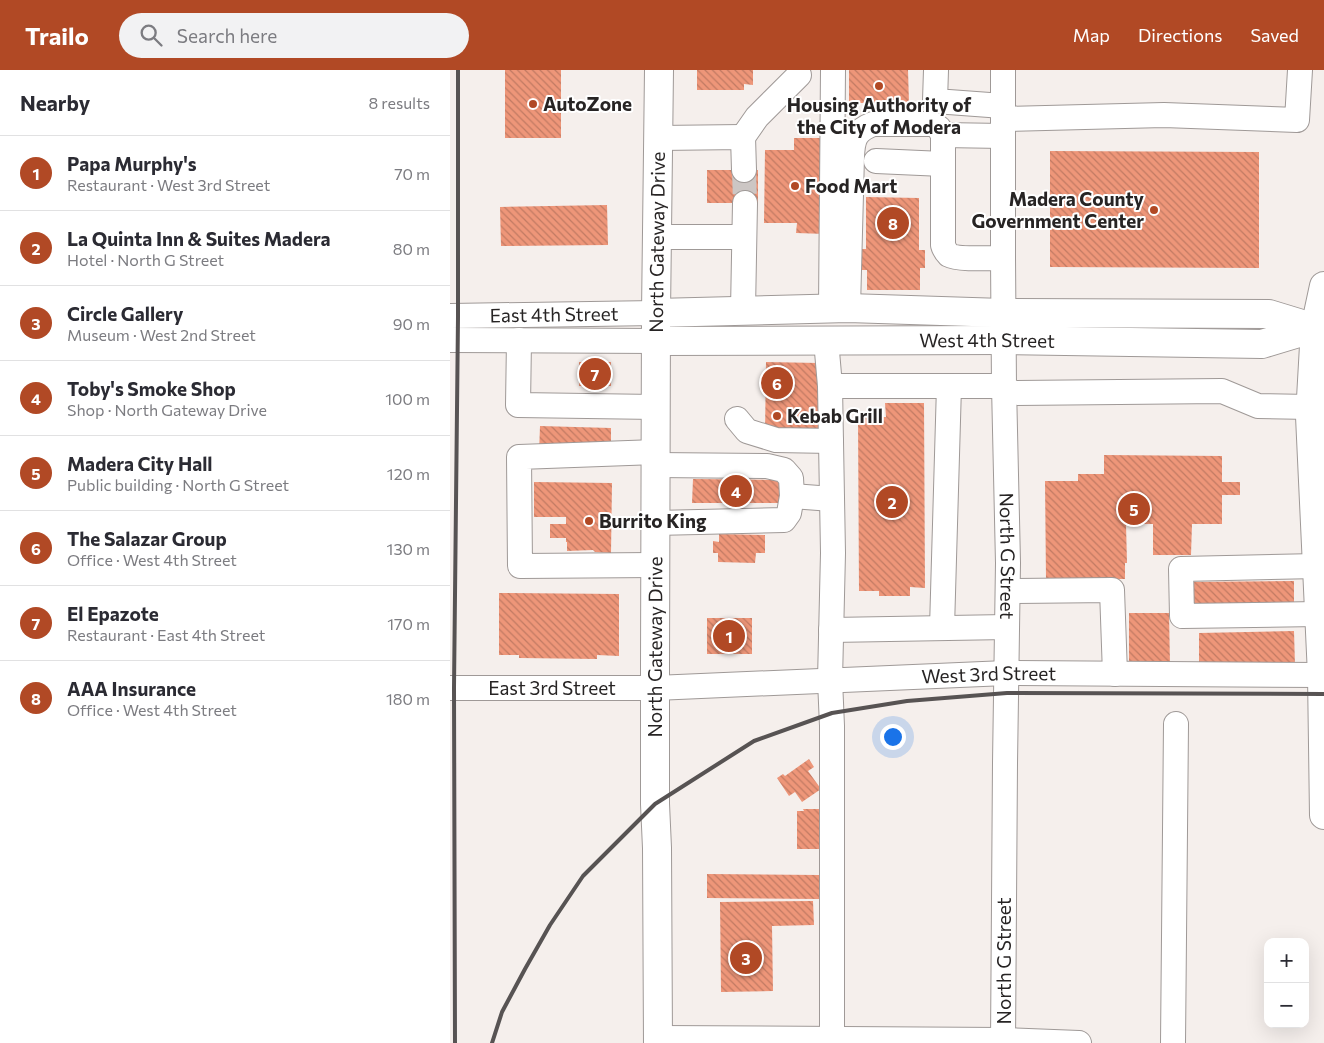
<!DOCTYPE html>
<meta charset="utf-8">
<style>
:root{--surface:#fff;--page:#f2f2f3;--text:#2b2b33;--muted:#7c7c81;--line:#e1e1e2;--accent:#b14925}
body{margin:0;font-family:Commissioner,sans-serif;background:var(--page);color:var(--text)}
.controls{position:absolute;right:15px;bottom:15px;display:grid;overflow:hidden;border-radius:10px;box-shadow:0 5px 20px #0002}
.controls button{width:45px;height:45px;display:grid;place-items:center;padding:0;border:0;border-bottom:1px solid var(--line);background:var(--surface);color:var(--text);font:25px sans-serif}
.you{position:absolute;left:442px;top:666px;width:18px;height:18px;margin:-12px;border:4px solid #fff;border-radius:50%;background:#1a73e8;box-shadow:0 0 0 8px #1a73e833}
.badge{display:grid;place-items:center;width:32px;height:32px;border-radius:50%;background:var(--accent);color:#fff;font-size:16px;font-weight:700}
.pin{position:absolute;translate:-50% -50%;border:2px solid #fff;box-shadow:0 1px 5px #0006}
.list{margin:0;padding:0;list-style:none}
h2{display:flex;justify-content:space-between;align-items:center;height:65px;margin:0;padding:0 20px;font-size:21px}
h2 small{font-size:16px;font-weight:400;color:var(--muted)}
.list li{display:grid;grid-template-columns:32px 1fr auto;gap:15px;align-items:center;box-sizing:border-box;height:75px;padding:0 20px;border-top:1px solid var(--line)}
.list b{display:block;font-size:19px;white-space:nowrap}
.list p{margin:0;font-size:16px;white-space:nowrap;color:var(--muted)}
.list em{font-size:16px;font-style:normal;color:var(--muted)}
.icon{flex:none;width:28px;height:28px;fill:none;stroke:currentColor;stroke-width:2;stroke-linecap:round;stroke-linejoin:round}
.map{position:relative;flex:none;width:874px;height:973px;overflow:hidden}
header{display:flex;align-items:center;gap:30px;box-sizing:border-box;height:70px;padding:0 25px;background:var(--accent);color:#fff}
header strong{font-size:24px}
nav{display:flex;gap:28px;margin-inline-start:auto;font-size:18px}
.search{width:350px;height:45px;background:var(--page);display:flex;align-items:center;gap:12px;box-sizing:border-box;padding:0 18px;border-radius:28px;color:var(--muted);font-size:19px}
main{display:flex}
aside{flex:1;background:var(--surface)}
.map>svg:first-child{display:block}
.building{fill:url(#building-back-hatch)}
.lines{fill:none;stroke-linecap:round;stroke-linejoin:round}
.minor-tunnel{stroke:#ccc6c4;stroke-width:24;stroke-dasharray:24 12;stroke-linecap:butt}
.minor-casing{stroke:#9f9997;stroke-width:26}
.major-casing{stroke:#9f9997;stroke-width:30}
.highway-casing{stroke:#9f9997;stroke-width:30}
.minor{stroke:#fff;stroke-width:24}
.major{stroke:#fff;stroke-width:28}
.highway{stroke:#fff;stroke-width:28}
.rail{stroke:#575353;stroke-width:4}
.poi-dot{fill:#b14925;stroke:#fff;stroke-width:2}
.labels{text-anchor:middle;stroke-width:4;stroke-linejoin:round;paint-order:stroke}
.poi-label{font-size:19px;font-weight:bold;fill:#272424;stroke:#fff;text-anchor:start}
.street-label{font-size:19px;fill:#272424;stroke:#fff}
</style>
<header>
<strong>Trailo</strong>
<div class="search"><svg class="icon" aria-label="search" viewBox="0 0 24 24"><circle cx="10" cy="10" r="6"/><path d="M15 15l6 6"/></svg>Search here</div>
<nav><a>Map</a><a>Directions</a><a>Saved</a></nav>
</header>
<main>
<aside>
<h2>Nearby<small>8 results</small></h2>
<ul class="list">
<li><span class="badge">1</span><div><b>Papa Murphy's</b><p>Restaurant · West 3rd Street</p></div><em>70 m</em></li>
<li><span class="badge">2</span><div><b>La Quinta Inn &amp; Suites Madera</b><p>Hotel · North G Street</p></div><em>80 m</em></li>
<li><span class="badge">3</span><div><b>Circle Gallery</b><p>Museum · West 2nd Street</p></div><em>90 m</em></li>
<li><span class="badge">4</span><div><b>Toby's Smoke Shop</b><p>Shop · North Gateway Drive</p></div><em>100 m</em></li>
<li><span class="badge">5</span><div><b>Madera City Hall</b><p>Public building · North G Street</p></div><em>120 m</em></li>
<li><span class="badge">6</span><div><b>The Salazar Group</b><p>Office · West 4th Street</p></div><em>130 m</em></li>
<li><span class="badge">7</span><div><b>El Epazote</b><p>Restaurant · East 4th Street</p></div><em>170 m</em></li>
<li><span class="badge">8</span><div><b>AAA Insurance</b><p>Office · West 4th Street</p></div><em>180 m</em></li>
</ul>
</aside>
<div class="map">
<svg width="874" height="973" viewBox="0 0 874 973">
<defs>
<pattern id="building-back-hatch" width="6" height="6" patternUnits="userSpaceOnUse" patternTransform="scale(1.25)"><rect width="6" height="6" fill="#ee9679"/><path d="M-1 5l2 2M0 0l6 6M5-1l2 2" fill="none" stroke="#c17a63"/></pattern>
</defs>
<rect width="100%" height="100%" fill="#f5efec"/>
<path class="building" d="M55,0H111V68H55Z
M247,0H303V15L294,14V20H247Z
M399,0H458L459,33H399Z
M344,68H377L376,164L346,163L347,153H314L315,80H344Z
M600,81L809,82V198L600,197Z
M257,100H308V133H257Z
M416,127L469,128V180H475V198H470V220H417V200H406L405,179H416Z
M157,135L158,175L51,176L50,137Z
M129,292H161V316H129Z
M316,292L369,293V365L315,364Z
M435,333H474L475,518L460,517V526H429V521H409L408,347H436Z
M90,356L161,358V379L89,383Z
M654,385L772,386V412H790V425H772V454H742L741,485H703V454H676L677,493H675V509H596L595,411H628V404H654Z
M243,409L329,410V433H242Z
M84,412L162,413L161,483L145,482L143,480L117,481V472H116V468H100V454H116V447H84Z
M269,464L315,465V483H306L305,493L268,492V483H263V471L269,472Z
M844,511V541L739,542V512Z
M49,523L169,524V586L147,585V589L69,588V585H49Z
M679,543H719L720,595H679Z
M257,548H302V584H257Z
M844,561L845,596L749,598V563Z
M359,689L364,697L358,701L371,719L352,732L345,722L339,726L327,708L333,704L335,706Z
M353,739H374L370,779H347V741H354Z
M257,804L369,805V829L257,828Z
M363,831L364,855L322,856L323,921L271,922L270,832Z"/>
<g class="lines">
<path class="minor-tunnel" d="M294,100L295,133"/>
<g class="minor-casing">
<g id="minor">
<path d="M486,0L485,31L553,36"/>
<path id="s1" d="M553,0V188L554,316L558,493L555,693L553,973"/>
<path d="M553,49L714,45L847,50L850,0"/>
<path d="M293,67L307,47L349,5"/>
<path d="M209,68L293,67L294,100"/>
<path d="M426,91L493,94"/>
<path d="M207,167H294"/>
<path d="M553,188C541,188 508,190 499,185C496,182 494,179 493,175V65L553,66"/>
<path d="M381,238L383,0"/>
<path d="M398,238L402,86C403,69 405,61 423,54H483L489,58L493,65"/>
<path d="M293,240L295,133"/>
<path id="s2" d="M0,246L206,243"/>
<path d="M0,270L206,271"/>
<path d="M69,270L68,335L206,337"/>
<path d="M376,270L380,316L383,483L380,610L382,656V973"/>
<path d="M380,316H554"/>
<path d="M554,323L772,321L808,336L860,337"/>
<path d="M287,349L297,361L326,370L381,371"/>
<path d="M342,426L382,429"/>
<path d="M205,453L334,450L339,443L342,426L341,408L334,400L317,396L206,395"/>
<path d="M205,495L70,496L69,387L206,382"/>
<path d="M867,496L731,499L732,546L868,544"/>
<path d="M558,521L662,520L665,604"/>
<path d="M492,558L499,316"/>
<path d="M381,560L557,557"/>
<path id="s3" d="M0,618H205L556,603L872,605"/>
<path d="M208,968L553,970L629,973"/>
<path d="M723,973L726,654"/>
</g>
</g>
<g class="major-casing">
<g id="major">
<path d="M206,243L398,238L553,243L819,244L865,258H874"/>
<path d="M865,258L860,346L872,605L874,745"/>
<path id="s4" d="M206,271L554,270L812,274L865,258"/>
<path id="s5" d="M208,973L207,778L205,734V596L206,243L209,0"/>
</g>
</g>
<g class="highway-casing">
<path id="highway" d="M865,258L874,216"/>
</g>
<use href="#minor" class="minor"/>
<use href="#major" class="major"/>
<use href="#highway" class="highway"/>
<path class="rail" d="M5,973L4,618L8,247V0
M42,973L52,942L75,899L100,855L133,806L205,734L304,671L382,643L457,631L557,623L874,624"/>
</g>
<g class="poi-dot">
<circle cx="429" cy="16" r="5"/>
<circle cx="83" cy="34" r="5"/>
<circle cx="345" cy="116" r="5"/>
<circle cx="704" cy="140" r="5"/>
<circle cx="327" cy="346" r="5"/>
<circle cx="139" cy="451" r="5"/>
</g>
<g class="labels">
<g class="poi-label">
<text x="93" y="41">AutoZone</text>
<text x="429" y="42" text-anchor="middle">Housing Authority of<tspan x="429" dy="22">the City of Modera</tspan></text>
<text x="355" y="123">Food Mart</text>
<text x="694" y="136" text-anchor="end">Madera County<tspan x="694" dy="22">Government Center</tspan></text>
<text x="337" y="353">Kebab Grill</text>
<text x="149" y="458">Burrito King</text>
</g>
<g class="street-label">
<text dy="7" stroke="none"><textPath href="#s5" startOffset="801">North Gateway Drive</textPath></text>
<text dy="7" stroke="none"><textPath href="#s2" startOffset="104">East 4th Street</textPath></text>
<text dy="7" stroke="none"><textPath href="#s4" startOffset="331">West 4th Street</textPath></text>
<text dy="7" stroke="none"><textPath href="#s1" startOffset="486">North G Street</textPath></text>
<text dy="7" stroke="none"><textPath href="#s5" startOffset="396">North Gateway Drive</textPath></text>
<text dy="7" stroke="none"><textPath href="#s3" startOffset="539">West 3rd Street</textPath></text>
<text dy="7" stroke="none"><textPath href="#s3" startOffset="102">East 3rd Street</textPath></text>
<text transform="translate(554 891) rotate(-90)" y="7">North G Street</text>
</g>
</g>
</svg>
<div class="controls">
<button>+</button>
<button>−</button>
</div>
<div class="you"></div>
<div class="pin badge" style="left:279px;top:566px">1</div>
<div class="pin badge" style="left:442px;top:432px">2</div>
<div class="pin badge" style="left:296px;top:888px">3</div>
<div class="pin badge" style="left:286px;top:421px">4</div>
<div class="pin badge" style="left:684px;top:439px">5</div>
<div class="pin badge" style="left:327px;top:313px">6</div>
<div class="pin badge" style="left:145px;top:304px">7</div>
<div class="pin badge" style="left:443px;top:153px">8</div>
</div>
</main>
